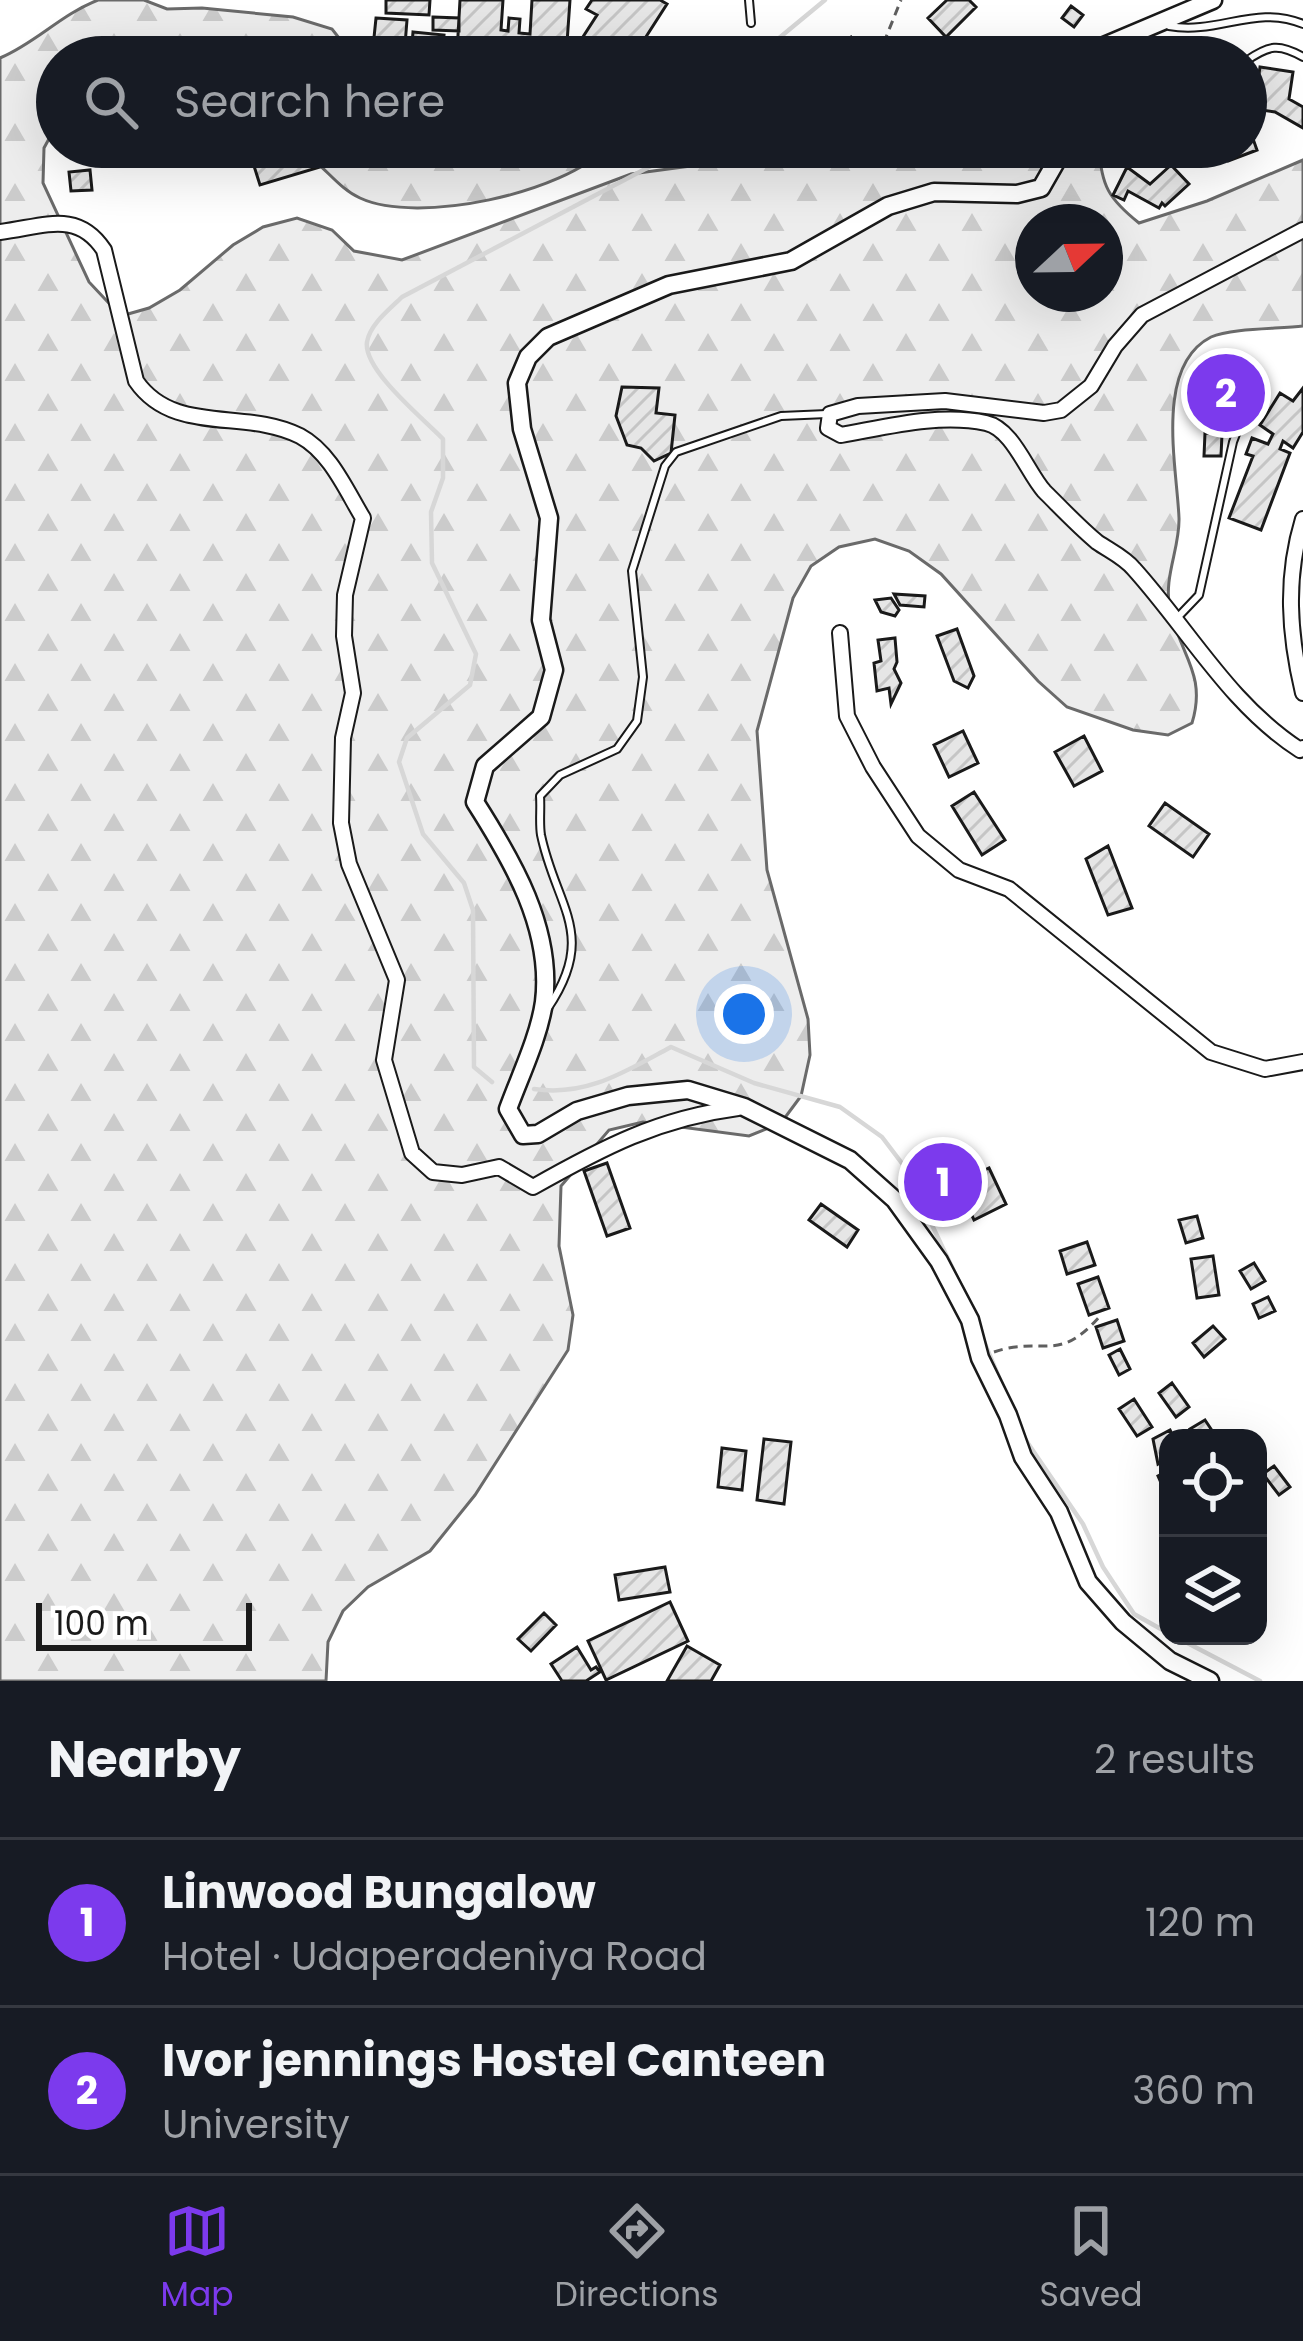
<!DOCTYPE html>
<meta charset="utf-8">
<style>
:root{--surface:#171b24;--page:#242831;--text:#f1f3f6;--muted:#9ea1a6;--line:#363941;--accent:#7c3aed}
body{margin:0;font-family:Poppins,sans-serif;background:var(--page);color:var(--text)}
.controls{position:absolute;right:36px;bottom:36px;display:grid;overflow:hidden;border-radius:24px;box-shadow:0 12px 48px #0002}
.controls button{width:108px;height:108px;display:grid;place-items:center;padding:0;border:0;border-bottom:3px solid var(--line);background:var(--surface);color:var(--text);font:60px sans-serif}
.compass{position:absolute;left:1015px;top:204px;width:108px;height:108px;border-radius:50%;background:var(--surface);box-shadow:0 12px 48px #0002;rotate:68deg}
.scale{position:absolute;left:36px;bottom:30px;width:216px;box-sizing:border-box;padding-left:12px;border:6px solid #1a1a1a;border-top:0;font-size:33px;line-height:42px;white-space:nowrap;color:#1a1a1a;-webkit-text-stroke:9px #fff;paint-order:stroke}
.you{position:absolute;left:744px;top:1014px;width:42px;height:42px;margin:-30px;border:9px solid #fff;border-radius:50%;background:#1a73e8;box-shadow:0 0 0 18px #1a73e833}
.badge{display:grid;place-items:center;width:78px;height:78px;border-radius:50%;background:var(--accent);color:#fff;font-size:39px;font-weight:700}
.pin{position:absolute;translate:-50% -50%;border:6px solid #fff;box-shadow:0 3px 12px #0006}
.list{margin:0;padding:0;list-style:none}
h2{display:flex;justify-content:space-between;align-items:center;height:156px;margin:0;padding:0 48px;font-size:51px}
h2 small{font-size:39px;font-weight:400;color:var(--muted)}
.list li{display:grid;grid-template-columns:78px 1fr auto;gap:36px;align-items:center;box-sizing:border-box;height:168px;padding:0 48px;border-top:3px solid var(--line)}
.list b{display:block;font-size:45px;white-space:nowrap}
.list p{margin:0;font-size:39px;white-space:nowrap;color:var(--muted)}
.list em{font-size:39px;font-style:normal;color:var(--muted)}
.icon{flex:none;width:66px;height:66px;fill:none;stroke:currentColor;stroke-width:2;stroke-linecap:round;stroke-linejoin:round}
.map{position:relative;flex:none;width:1303px;height:1681px;overflow:hidden}
.search{position:absolute;background:var(--surface);box-shadow:0 12px 48px #0002;left:36px;right:36px;top:36px;height:132px;display:flex;align-items:center;gap:30px;box-sizing:border-box;padding:0 42px;border-radius:66px;color:var(--muted);font-size:45px}
.sheet{height:492px;background:var(--surface)}
nav{display:flex;justify-content:space-around;align-items:center;box-sizing:border-box;height:168px;border-top:3px solid var(--line);background:var(--surface);font-size:33px;color:var(--muted)}
nav a{display:grid;justify-items:center;gap:6px}
nav .on{color:var(--accent)}
.map>svg:first-child{display:block}
.forest{fill:url(#forest-firs);stroke:#6a6a6a;stroke-width:3;fill-rule:evenodd}
.lines{fill:none;stroke-linecap:round;stroke-linejoin:round}
.stream{stroke:#d7d7d7;stroke-width:4.5}
.building{fill:url(#building-hatch);stroke:#1a1a1a;stroke-width:3}
.service-casing{stroke:#1a1a1a;stroke-width:10}
.minor-casing{stroke:#1a1a1a;stroke-width:18}
.tertiary-casing{stroke:#1a1a1a;stroke-width:21}
.path{stroke:#5f5f5f;stroke-width:3;stroke-dasharray:9 6;stroke-linecap:butt}
.service{stroke:#fff;stroke-width:6}
.minor{stroke:#fff;stroke-width:14}
.tertiary{stroke:#fff;stroke-width:16}
</style>
<div class="map">
<svg width="1303" height="1681" viewBox="0 0 1303 1681">
<defs>
<pattern id="forest-firs" width="22" height="20" patternUnits="userSpaceOnUse" patternTransform="scale(3)"><rect width="22" height="20" fill="#ededed"/><path d="M5 1l3.5 6h-7zM16 11l3.5 6h-7z" fill="#cbcbcb"/></pattern>
<pattern id="building-hatch" width="6" height="6" patternUnits="userSpaceOnUse" patternTransform="scale(3)"><rect width="6" height="6" fill="#e6e6e6"/><path d="M-1 1l2-2M0 6l6-6M5 7l2-2" fill="none" stroke="#c5c5c5"/></pattern>
</defs>
<rect width="100%" height="100%" fill="#fff"/>
<path class="forest" d="M98,0H144L167,9L202,8L293,17L332,29L354,57H57V124L44,148L43,183L89,282L121,316L149,308L180,290L233,245L263,227L297,218L332,230L354,251L402,260L631,174L832,147H1099C1101,186 1109,199 1139,223L1207,201L1303,160V326C1279,329 1231,328 1211,337C1154,366 1177,467 1179,518C1180,548 1163,578 1170,609C1180,655 1207,674 1192,723L1168,735L1133,730L1067,707L1038,681L941,574L909,551L875,539L839,547L811,566L793,598L757,731L767,870L808,1019L810,1055L801,1096L781,1123L749,1136L643,1122L609,1130L561,1186L559,1246L573,1315L568,1350L475,1495L430,1551L368,1587L343,1611L328,1642L326,1681H0V58C36,43 60,15 98,0ZM1033,222H1105V294H1033Z
M293,147H607C564,193 418,225 360,198C335,187 320,158 293,147Z"/>
<g class="lines">
<path class="stream" d="M756,57L825,0
M492,1082L474,1067L473,910L464,883L423,834L399,762L407,738L470,685L476,654L432,563L431,512L443,478V439C424,419 363,370 367,342C370,324 390,309 402,297L687,147
M534,1089C587,1097 626,1071 671,1047L754,1083L840,1107L882,1137L904,1166L960,1284
M983,1339L1004,1389
M1025,1439L1083,1524L1103,1567L1134,1614L1168,1633
M1174,1636L1260,1681"/>
</g>
<path class="building" d="M386,0H430L429,15L386,13Z
M460,0H503L501,30L508,31L509,18L520,19L519,33L530,34L532,0H570L566,57L457,53Z
M592,0H660L667,4L633,57H570L597,15L586,9Z
M947,0H969L976,7L946,37L928,18Z
M1071,6L1083,15L1074,27L1062,18Z
M433,17L459,18V31L433,30Z
M376,18L407,20L404,57H372Z
M413,32L444,35L442,57H411Z
M851,37L865,57H822Z
M1260,67L1293,72L1289,99L1303,107V128L1275,112L1254,109Z
M1252,136L1257,150L1228,161L1214,151L1210,157L1196,147H1246V138Z
M248,147H325L330,164L260,185Z
M1171,165L1189,184L1165,206L1162,203L1159,208L1128,191L1124,200L1113,195L1127,167L1150,184Z
M90,170L92,190L71,191L69,172Z
M1222,365L1252,383L1224,431L1201,418L1206,407L1200,404Z
M622,387L659,388L656,413L675,415L671,453L654,461L641,448L627,445L616,416Z
M1303,388V432L1293,448L1283,441L1280,449L1290,453L1261,530L1229,518L1253,456L1246,454L1252,438L1268,444L1273,434L1260,425L1280,393L1293,401Z
M1205,433L1222,434L1221,456H1204Z
M894,594L925,596L924,607L900,605Z
M891,598L899,610L895,616L881,612L875,600Z
M957,629L974,676L968,688L954,681L937,636Z
M895,638L897,662L894,669L901,683L891,704L889,688L877,691L874,663L881,661L878,640Z
M963,731L978,763L949,777L934,745Z
M1084,736L1102,771L1074,786L1055,752Z
M974,792L1005,840L982,855L952,806Z
M1165,803L1209,834L1193,857L1149,826Z
M1108,846L1132,908L1108,915L1086,859Z
M945,1143L959,1163L947,1171L933,1151Z
M607,1163L630,1228L607,1236L584,1171Z
M989,1168L1006,1204L974,1220L957,1183Z
M821,1204L858,1230L847,1247L809,1220Z
M1197,1216L1203,1238L1186,1243L1179,1220Z
M1087,1242L1095,1265L1067,1274L1060,1251Z
M1213,1256L1219,1295L1197,1298L1191,1259Z
M1254,1263L1265,1281L1251,1289L1240,1271Z
M1098,1277L1109,1308L1089,1315L1078,1284Z
M1268,1297L1275,1311L1259,1318L1253,1304Z
M1117,1320L1124,1341L1103,1348L1096,1327Z
M1213,1326L1225,1339L1204,1357L1193,1343Z
M1120,1349L1130,1369L1119,1375L1109,1355Z
M1172,1383L1189,1407L1176,1417L1159,1393Z
M1134,1399L1152,1427L1137,1436L1119,1409Z
M1205,1420L1217,1438H1196L1190,1429Z
M1170,1430L1174,1438H1168V1458L1158,1464L1153,1439Z
M764,1439L791,1442L784,1504L757,1500Z
M722,1448L746,1451L742,1490L718,1487Z
M1274,1466L1290,1487L1279,1495L1263,1474Z
M1168,1471V1499L1158,1476Z
M665,1567L670,1592L619,1600L615,1575Z
M670,1602L688,1641L606,1680L588,1641Z
M544,1613L556,1625L531,1651L518,1639Z
M687,1646L720,1665L711,1681H667Z
M577,1647L591,1670L596,1667L600,1672L586,1681H562L551,1664Z"/>
<g class="lines">
<g class="service-casing">
<path id="service" d="M749,0L751,23
M1169,26C1218,35 1256,4 1303,24
M1246,61C1269,45 1279,43 1303,57
M1123,148V147
M1178,617L1199,595L1233,442L1257,379
M548,1008C598,934 556,907 541,835C539,823 541,809 540,796L560,775L617,749L637,721L643,677L632,571L665,466L676,452L781,416L827,414"/>
</g>
<g class="minor-casing">
<path id="minor" d="M1303,230L1142,315L1115,346L1091,386L1061,410L1044,413L945,401L858,406L830,414L828,428L841,435C887,427 939,413 986,423C1013,429 1027,472 1044,491C1061,508 1079,527 1097,542C1110,551 1124,557 1134,569C1189,630 1230,705 1300,750L1303,748
M0,232C43,227 77,209 104,250L136,381C174,436 245,408 300,436C330,452 346,490 363,518L345,595L344,636L353,693L343,738L341,823L349,864L397,980L384,1060L412,1153L433,1172L462,1175L499,1167L533,1187C602,1148 659,1118 738,1108
M1303,519C1285,578 1289,634 1303,693
M840,633L847,716L873,767L918,836L959,870L1009,889L1211,1052L1265,1069L1303,1062"/>
</g>
<g class="tertiary-casing">
<path id="tertiary" d="M1078,57L1213,0
M1057,147V160L1041,188L1017,194L934,192L888,206L791,261L669,285L548,337L528,357L517,383L522,429L549,518L541,620L554,670L541,717L485,766L475,802C512,860 553,929 544,1002C539,1037 520,1076 508,1109L523,1135L538,1134L577,1111L628,1096L688,1090L744,1107L850,1160L895,1200L939,1261L970,1320L980,1358L1008,1415L1023,1457L1059,1512L1088,1582L1123,1622L1170,1661L1210,1681"/>
</g>
<path class="path" d="M878,57L901,0
M994,1352C1044,1335 1057,1365 1100,1316"/>
<use href="#service" class="service"/>
<use href="#minor" class="minor"/>
<use href="#tertiary" class="tertiary"/>
</g>
</svg>
<div class="controls">
<button><svg class="icon" aria-label="locate" viewBox="0 0 24 24"><circle cx="12" cy="12" r="6"/><path d="M12 2v4M12 18v4M2 12h4M18 12h4"/></svg></button>
<button><svg class="icon" aria-label="layers" viewBox="0 0 24 24"><path d="M12 4l9 5-9 5-9-5zM3 14l9 5 9-5"/></svg></button>
</div>
<svg class="compass" viewBox="-18 -18 36 36"><path d="M0-13l5 13h-10z" fill="#e53935"/><path d="M0 13l5-13h-10z" fill="#9ea1a6"/></svg>
<div class="scale">100 m</div>
<div class="you"></div>
<div class="pin badge" style="left:943px;top:1182px">1</div>
<div class="pin badge" style="left:1226px;top:393px">2</div>
<div class="search"><svg class="icon" aria-label="search" viewBox="0 0 24 24"><circle cx="10" cy="10" r="6"/><path d="M15 15l6 6"/></svg>Search here</div>
</div>
<section class="sheet">
<h2>Nearby<small>2 results</small></h2>
<ul class="list">
<li><span class="badge">1</span><div><b>Linwood Bungalow</b><p>Hotel · Udaperadeniya Road</p></div><em>120 m</em></li>
<li><span class="badge">2</span><div><b>Ivor jennings Hostel Canteen</b><p>University</p></div><em>360 m</em></li>
</ul>
</section>
<nav>
<a class="on"><svg class="icon" aria-label="map" viewBox="0 0 24 24"><path d="M3 6l6-2 6 2 6-2v14l-6 2-6-2-6 2zM9 4v14M15 6v14"/></svg>Map</a>
<a><svg class="icon" aria-label="directions" viewBox="0 0 24 24"><path d="M12 3l9 9-9 9-9-9zM9 14v-3h6M13 9l2 2-2 2"/></svg>Directions</a>
<a><svg class="icon" aria-label="saved" viewBox="0 0 24 24"><path d="M7 4h10v16l-5-4-5 4z"/></svg>Saved</a>
</nav>
